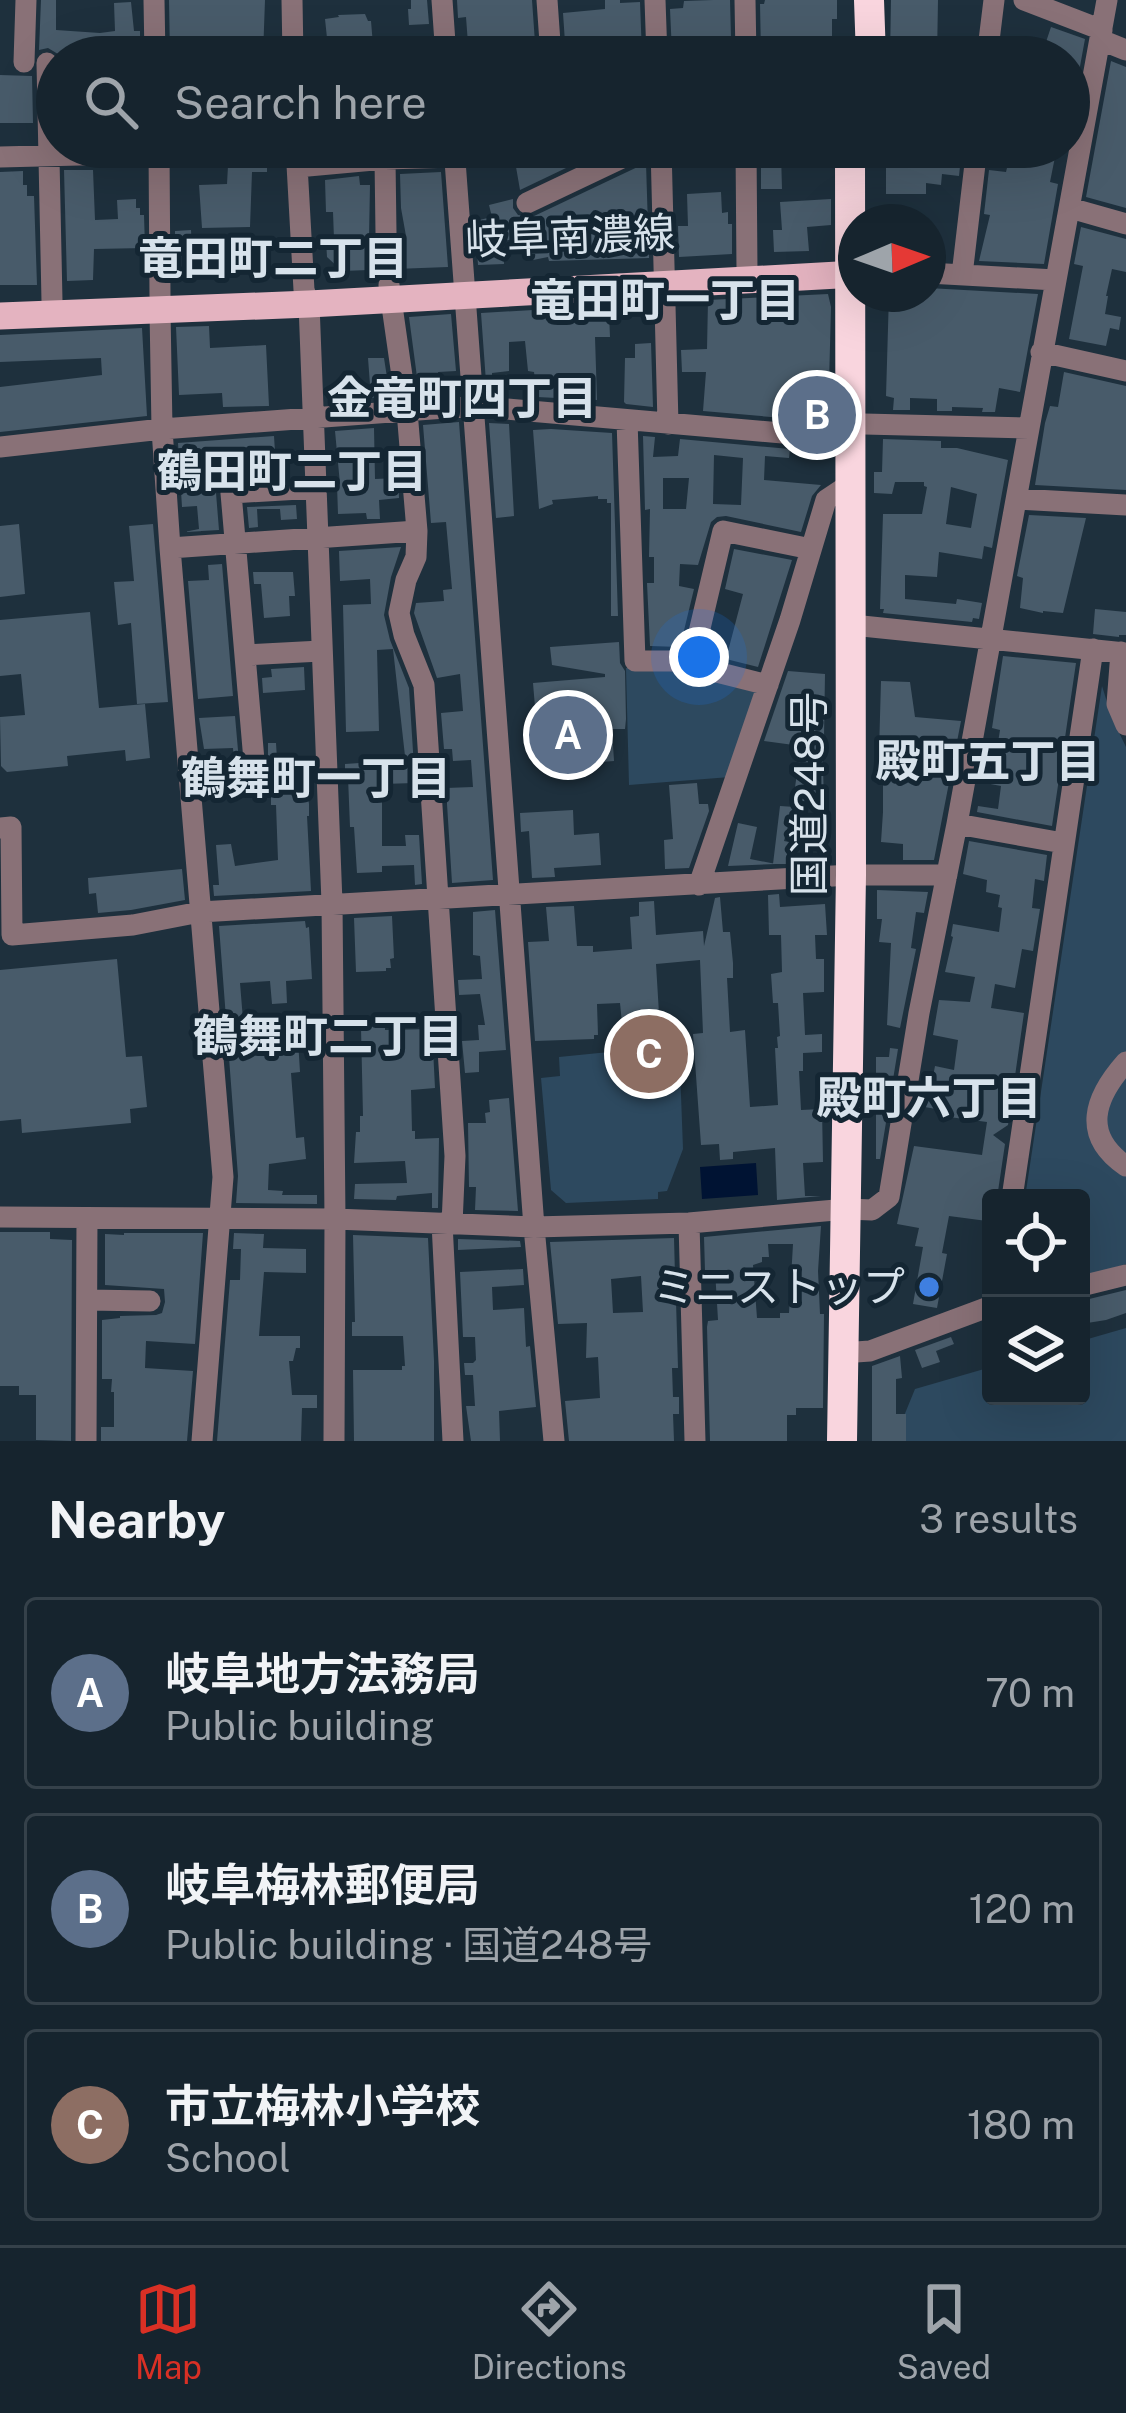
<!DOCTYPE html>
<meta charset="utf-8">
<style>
:root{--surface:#16242e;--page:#1f2c36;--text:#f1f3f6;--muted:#9ea4aa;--line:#35414a;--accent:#d93025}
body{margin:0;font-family:"Public Sans","Noto Sans JP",sans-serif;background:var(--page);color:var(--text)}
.controls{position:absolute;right:36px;bottom:36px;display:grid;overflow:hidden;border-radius:12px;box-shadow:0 12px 48px #0002}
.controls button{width:108px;height:108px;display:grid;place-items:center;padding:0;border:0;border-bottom:3px solid var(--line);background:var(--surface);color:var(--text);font:60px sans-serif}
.compass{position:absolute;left:838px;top:204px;width:108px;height:108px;border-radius:50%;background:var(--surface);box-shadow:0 12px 48px #0002;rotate:88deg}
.you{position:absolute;left:699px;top:657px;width:42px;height:42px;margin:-30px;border:9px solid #fff;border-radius:50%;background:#1a73e8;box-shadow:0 0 0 18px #1a73e833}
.badge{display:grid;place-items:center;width:78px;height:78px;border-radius:50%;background:var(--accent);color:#fff;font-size:39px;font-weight:700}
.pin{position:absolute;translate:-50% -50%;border:6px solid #fff;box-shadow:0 3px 12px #0006}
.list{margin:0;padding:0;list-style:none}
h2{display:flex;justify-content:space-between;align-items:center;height:156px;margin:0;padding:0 48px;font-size:51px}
h2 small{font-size:39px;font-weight:400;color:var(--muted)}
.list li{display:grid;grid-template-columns:78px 1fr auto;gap:36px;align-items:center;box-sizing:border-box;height:192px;margin:0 24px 24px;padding:0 24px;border:3px solid var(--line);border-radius:12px}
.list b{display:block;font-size:45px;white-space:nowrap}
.list p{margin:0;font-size:39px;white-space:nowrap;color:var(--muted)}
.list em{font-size:39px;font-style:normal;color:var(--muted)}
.icon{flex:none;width:66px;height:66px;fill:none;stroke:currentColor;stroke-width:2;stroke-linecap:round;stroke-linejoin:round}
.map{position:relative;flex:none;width:1126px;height:1441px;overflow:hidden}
.search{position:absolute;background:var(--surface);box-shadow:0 12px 48px #0002;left:36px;right:36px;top:36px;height:132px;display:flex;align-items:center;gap:30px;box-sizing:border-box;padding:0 42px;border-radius:66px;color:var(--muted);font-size:45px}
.sheet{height:804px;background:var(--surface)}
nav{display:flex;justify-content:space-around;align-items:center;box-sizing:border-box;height:168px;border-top:3px solid var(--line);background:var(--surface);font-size:33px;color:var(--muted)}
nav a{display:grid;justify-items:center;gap:6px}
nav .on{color:var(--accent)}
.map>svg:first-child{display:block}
.green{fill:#2d495f}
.water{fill:#001333}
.building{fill:#485b6a;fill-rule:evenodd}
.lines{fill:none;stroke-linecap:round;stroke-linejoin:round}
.minor{stroke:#897177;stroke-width:21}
.major{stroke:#e4b3c0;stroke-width:27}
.highway{stroke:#f9d5de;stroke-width:30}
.shop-dot{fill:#3f7fe0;stroke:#142633;stroke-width:4.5}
.labels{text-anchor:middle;stroke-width:10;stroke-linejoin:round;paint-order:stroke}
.street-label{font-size:42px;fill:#d7e2eb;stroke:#142633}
.poi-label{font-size:42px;fill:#d7e2eb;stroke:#142633;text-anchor:end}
.neighbourhood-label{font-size:45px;font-weight:bold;fill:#d7e2eb;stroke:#142633}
</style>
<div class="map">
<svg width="1126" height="1441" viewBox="0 0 1126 1441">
<rect width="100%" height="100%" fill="#1e303d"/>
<path class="green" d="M626,668H670L760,690L730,777L629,785Z
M1102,686L1112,718L1126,747V1264L1081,1278V1198H1025Z
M659,1047L672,1049L678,1055L680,1068L683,1149L667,1191L658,1192V1199L566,1203L551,1190L541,1078L560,1076L559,1057Z
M1126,1328V1441H901L897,1433L915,1389L991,1367V1396H1081V1341Z"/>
<path class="water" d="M756,1163L758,1195L702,1199L700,1167Z"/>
<path class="building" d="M41,0H56V30L100,33L115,31L114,3L131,2L134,31H140V55L58,54L48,48L39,50Z
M169,0H265L263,56H170Z
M411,0H427L429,24L409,25L408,9H411Z
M457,0H532L536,57H469L466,17L458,18Z
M605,0H620V3L640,2L642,55L566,57L563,13L605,9Z
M713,0H730L731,38H713V53H672L670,9L683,8L684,1Z
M765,0H837V19H832V43H814V50L761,53L760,4H764Z
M891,0H938L937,57H890Z
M365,14L368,21H371L374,57H329L325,19L339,17L338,15Z
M1051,27L1085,39L1074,99L1069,98V57H1041Z
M1111,61L1126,67V208L1086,197Z
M0,75L32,76L33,123H0Z
M229,147H267V172H252L250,227L202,228L199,185L227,184Z
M524,147H610L520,190L516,167L527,160Z
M676,147H731V162L677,168Z
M886,147H962L959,176L942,174L941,185L926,183V194H886Z
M1012,147H1057L1050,182L1058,184L1044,264L979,261L990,215L984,214L989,170L1006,172Z
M781,154L782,189H761V155Z
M646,163L649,258L549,261L548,257L533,260L529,236L503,241L504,264L478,265L475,221L492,217L489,205L513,199V208L518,215L532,217Z
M64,170H93L95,220L118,219L117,200L136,199V208H140V215H144L145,248L94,249L93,280L67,281Z
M23,171V185H27V196H34L37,285H0V172Z
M441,172L448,267L342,271L327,257L326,240L334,239L333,212H326L325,180L359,176L360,185H370L369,238L380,247L387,248L395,245L400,236H406L401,208L400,174Z
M721,192L722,213L728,212V224H732V254L679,257L678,226H688L687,194Z
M831,199V225L807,227L809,251L774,252L773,230H782L780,202Z
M1081,227L1126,239V272L1112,269L1106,296H1108L1105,314L1121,317L1119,330L1110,328L1106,346L1069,339L1083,266L1074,264Z
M191,230L193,275H175V231Z
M928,288L1038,294L1020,392L999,388L995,412H982L983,408L952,407V411H937V399L910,398V410H893L894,398L886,396L889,294H928Z
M828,294L831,307L828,422L703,411L706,372H682L681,350L707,349L708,300Z
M550,309L555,310L556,315L609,313L610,337H595L597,400L537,397L534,372L528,371L525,341L509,342V371L492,373V382H486L481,313Z
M451,314L456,371L438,372L441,393L419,392L409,317Z
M209,326L210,348L266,345L269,406L223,407L222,393L179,395L176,327Z
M142,328L147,416L0,432V387L102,375L101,358L0,362V335Z
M651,343L653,407L626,404L624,402L625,358H635V344Z
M368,358H384L390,397L371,398Z
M1064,372L1126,386V490L1035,485L1045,423L1050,406L1058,407Z
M459,422L493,880L452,883L446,788L473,787L471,760L453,761L452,749H444L441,713L463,711L460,674L437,678L414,613L416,603L444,601L443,590L452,589L446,522L431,523L423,425Z
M489,423L509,424L514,516L496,518Z
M374,428L375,479L398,478L399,498L379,500L380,519H367L366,513L338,514L337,485L340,484L335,431Z
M551,429L612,433L618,616H611V503H607V499H598V496L552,500L553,504L539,509L533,430Z
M274,436L275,452H284L286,475L224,480L216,493L219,530L184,532L199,529L197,506L182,507L178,443Z
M643,436L655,437L653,457L678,456L680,439L790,449L789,458L765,456L764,480L821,485L812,496L801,532L726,516L717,517L711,522L698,565L680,564L679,586L694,589L680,647L650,646L647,583H654V557H649L650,509L645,510ZM714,455L743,458L741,505L713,504ZM663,478H689L686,509H663Z
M883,439L941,441V448H957L1008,460L992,548L984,546L982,559L939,552L937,577L905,575V599L956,604L957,599L982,603L979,619L973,618L972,622L883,613L884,609H880L883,514H922L927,487L924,486V482H895L892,494L874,493V472H882ZM951,487L977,494L971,528L946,524Z
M296,505L297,519L281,520L280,509H257L258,527L249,528L247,507Z
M1029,515L1086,518L1063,613L1043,611V613L1020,608L1023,578L1017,576Z
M19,524L25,594L0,597V526Z
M153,524L168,702L137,704L131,623L118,625L114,582L134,581L129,526Z
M401,547L391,577L384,615L390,640L409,688L415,783L382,784V846H406L405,835H419L422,884L415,885L414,865L382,866V872L357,873L354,827H350L348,777H345V764L389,761V757L405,756L393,649L377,650L379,731L346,732L343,605L371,604L370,579L340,581L339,551Z
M734,549L792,560L758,667L726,659L743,594L725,589Z
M222,564L233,696L198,699L188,581L209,580L208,565Z
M253,572H293L295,596H289L290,616L264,618L261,584H254Z
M1095,609L1126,612V635H1119V637L1093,634Z
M90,612L99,708L145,704L150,758L126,761L125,750L67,756L68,766L7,772L1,766L0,717L25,715L21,674L0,676V620Z
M619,642L620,663L625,671L626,719L625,729H612L614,761L540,767L533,683L605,677V674L552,665L550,647Z
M1003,656L1076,663L1052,826L977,812L978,806L998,809L1001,786L980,782L982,771L993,773L1000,730L992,728Z
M304,667L305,690L263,693L262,678L272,677L271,669Z
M788,671L825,674L824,737H822L824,801H793L801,746L764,741Z
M881,681L910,682L915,717L961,721L934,860H903V844L881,842L883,812V752H879Z
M235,716L240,773L243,781L255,787L268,779V743H276L278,776H305L309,804V816H307L311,891L214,896L213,885H219L216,845L231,844L235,866L278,860L276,805H271V794L211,800L209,778L235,776L233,748L204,749L199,718Z
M697,783L699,804H708L709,811L689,868L665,869L664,840L673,839L669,785Z
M780,806L795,807L794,820L790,819L784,841L789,842L786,864H773Z
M573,810L574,835L599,833L601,865L554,868L555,877L532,878L529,831L521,832L520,813Z
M738,823L757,827L750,859L776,864L728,866Z
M969,841L1047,855L1044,881L1035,879L1032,908L1040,909L1033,951L1022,949L1015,988L995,984L991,1008L1024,1013L1008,1125L993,1135L1005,1144L997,1198H991L987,1221L949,1216L942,1253L947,1254L937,1308L913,1304L923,1247L915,1246L919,1228L897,1224L914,1146L982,1155L987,1122L949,1117L936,1112V1109L919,1106L923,1081L932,1082L935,1066L954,1070L958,1040L933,1035L939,1000L970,1002L975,977L945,972L953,937L951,936L953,924L999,932L1002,908L998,907L1000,895L986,892L987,880L963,874Z
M182,869L185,900L131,910L98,913L96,893L89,894L88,878Z
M877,890L928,892L924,913L916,912L911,948L916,949L900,1028L887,1025L891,943L879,942L882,919H877Z
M779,894L780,907L825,904L827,935H815L816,959H824V992L803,993L805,1035L822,1034V1052L803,1053V1071H799L801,1110L822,1109L823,1162L803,1163L805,1196H821L777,1200L775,1148L733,1152V1159L720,1160L719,1144L701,1145L693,1034L703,1033L700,960L656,964L660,1030H645V1042L624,1043L620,1003L597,1004L598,1035H594V1039L535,1041L528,942L549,941L546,907L574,906L577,946H593V952L632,949L630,917L639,916V902L654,901L656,935L703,931L704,946L715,898L720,897L723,932H730L733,963V978H727L730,1032L745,1030L750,1107L778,1105L775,1048H778L777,1037L780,1036L778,1003H773L771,974L782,972L781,935H769L768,895Z
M495,910L506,1050L479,1052V1072L465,1073L462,1041L479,1040L478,1025H485L480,994L459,995L458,980L482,979L480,956L473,955V912Z
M392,916L394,958L390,959L391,968H386V971L356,972L354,918Z
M305,921L306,928L309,927L312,979L286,981L287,1003L272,1004L270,981L240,983L245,1044L298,1040L300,1072L291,1073L296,1138L304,1137L306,1159L269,1164L268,1190L283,1191L282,1195H317V1204L236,1203L238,1176L219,926Z
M117,959L126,1057L142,1056L147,1107L130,1109L131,1123L22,1133L21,1119L0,1121V970Z
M368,1017H385V1030L432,1029L435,1088L411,1090L412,1131H415V1139L439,1138L438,1208H432V1193L397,1196L396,1200L354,1199L355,1184L407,1183L405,1161L354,1163L356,1132H360V1116H363L361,1028H368Z
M890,1048L898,1049L880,1159H876V1057H889Z
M509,1098L518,1211L475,1210L476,1187H469L468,1123H486L485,1113L490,1112L489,1100Z
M821,1226L818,1271L820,1314H824L823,1408H796V1415H787V1441H710L707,1327L708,1321L718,1320L715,1270L705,1271L704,1237ZM768,1244H793L789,1313H780V1318H757L753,1265L762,1262V1257H769Z
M0,1232H50V1239L72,1240L71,1441L36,1440V1395H19V1386H0Z
M124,1233H203L195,1344L146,1341L145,1368L193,1371L187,1441H101V1427H114V1392H111L112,1379H102V1320L120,1318V1316L156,1315L162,1313L165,1302L164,1289L105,1285V1234L124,1235Z
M234,1233L264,1234L263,1248L306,1249V1273L264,1272L259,1336H300V1348H296L293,1361H289L292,1395H317V1408H302L301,1441H217L230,1280H240L241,1249H233Z
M353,1235L428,1238L434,1361V1441H354L353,1370H402V1366H405L403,1336H352V1322H355Z
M674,1238L675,1275L669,1276L670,1301H676L678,1368H672L673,1397H679V1414H673L674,1441H569L565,1401L600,1398L598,1357L586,1358L587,1323L558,1324L550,1242ZM641,1276L643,1312L613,1313L611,1279Z
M458,1239L520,1241L521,1247L458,1250Z
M523,1269L524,1285L492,1287L493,1310L524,1308L526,1347L530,1346L536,1407L499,1411L500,1441H471L466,1406H475L473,1375H465L464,1363H473L476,1360L475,1337H463L460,1272Z
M1126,1290V1313L1106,1320L1081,1324V1301Z
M951,1337L954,1344L936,1351L940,1362L922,1368L915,1350Z
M900,1356L902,1378L896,1379V1414H906V1441H872V1366Z"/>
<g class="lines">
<path class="minor" d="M154,0L155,57
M292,0L293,57
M442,0L446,57
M547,0L551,57
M655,0L657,57
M745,0L746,57
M1024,0L1102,30
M1101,40L1126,50
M987,57L994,0
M24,62L26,0
M47,63L52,301
M159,147L160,296
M296,147L304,290L309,304L332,903L335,1219L334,1441
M454,147L534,1227L554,1441
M661,147L668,424
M746,147L747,271
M0,157L159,153
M385,159L386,233
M297,167L385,159L455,157L488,147
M527,203L645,147
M1070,208L1126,224
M928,273L1055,280
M962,275L977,147
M389,285L407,411L417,531L416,557L406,580L399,613L404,635L424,685L455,1156L452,1224
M160,310L162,429L170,548L223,1177L202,1441
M1041,352L1126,371
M627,420L635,661H673L768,685
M864,424L1029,428
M0,447L162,429L472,406L850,439
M1017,499L1126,505
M170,548L417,531
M862,626L1126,653
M1121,652L1117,704L1126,725
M245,655L321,651
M691,666L723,531L811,549
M255,772L231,493L317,488
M957,824L1063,843
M0,828L11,827L12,935L133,925L200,912L851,875
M864,875H947
M699,885L790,620L826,500L850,484
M1126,1062C1094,1098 1081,1135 1126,1166
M1012,1198L1093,649
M0,1217L335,1219L534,1227L689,1223L847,1209L872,1210L889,1197L919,1013L957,824L1107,0
M442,1223L453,1441
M689,1223L695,1441
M1081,1286L1126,1275
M87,1300L150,1301
M856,1352L870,1351L991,1306
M86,1441L87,1218"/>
<path class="major" d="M0,316L309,304L856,274"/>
<path class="highway" d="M869,0L871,57
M842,1441L851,875L850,147"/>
</g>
<circle class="shop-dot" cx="929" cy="1287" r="12"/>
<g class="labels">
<g class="street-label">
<text transform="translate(570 236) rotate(-2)" y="15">岐阜南濃線</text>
<text transform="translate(809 794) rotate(-90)" y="15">国道248号</text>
</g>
<g class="poi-label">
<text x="905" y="1302">ミニストップ</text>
</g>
<g class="neighbourhood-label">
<text x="273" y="274">竜田町二丁目</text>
<text x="665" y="316">竜田町一丁目</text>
<text x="462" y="414">金竜町四丁目</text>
<text x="292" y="487">鶴田町二丁目</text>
<text x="988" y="777">殿町五丁目</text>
<text x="316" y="794">鶴舞町一丁目</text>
<text x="328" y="1052">鶴舞町二丁目</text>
<text x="929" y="1114">殿町六丁目</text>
</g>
</g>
</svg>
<div class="controls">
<button><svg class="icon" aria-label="locate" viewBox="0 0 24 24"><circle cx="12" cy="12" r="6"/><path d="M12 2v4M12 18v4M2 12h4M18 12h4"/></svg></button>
<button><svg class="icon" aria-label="layers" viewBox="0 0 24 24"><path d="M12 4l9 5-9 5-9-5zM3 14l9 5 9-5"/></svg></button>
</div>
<svg class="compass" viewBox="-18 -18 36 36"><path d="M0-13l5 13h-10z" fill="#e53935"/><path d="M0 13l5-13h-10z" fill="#9ea4aa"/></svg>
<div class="you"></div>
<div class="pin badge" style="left:568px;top:735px;background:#5c6f8a">A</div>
<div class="pin badge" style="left:817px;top:415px;background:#5c6f8a">B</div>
<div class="pin badge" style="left:649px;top:1054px;background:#8d6e63">C</div>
<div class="search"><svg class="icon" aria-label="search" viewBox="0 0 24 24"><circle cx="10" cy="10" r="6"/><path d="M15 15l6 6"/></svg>Search here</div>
</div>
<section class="sheet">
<h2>Nearby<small>3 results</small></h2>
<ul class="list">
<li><span class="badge" style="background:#5c6f8a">A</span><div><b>岐阜地方法務局</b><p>Public building</p></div><em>70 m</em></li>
<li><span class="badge" style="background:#5c6f8a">B</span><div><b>岐阜梅林郵便局</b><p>Public building · 国道248号</p></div><em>120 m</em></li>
<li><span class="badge" style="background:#8d6e63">C</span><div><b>市立梅林小学校</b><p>School</p></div><em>180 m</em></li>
</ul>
</section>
<nav>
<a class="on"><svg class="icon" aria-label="map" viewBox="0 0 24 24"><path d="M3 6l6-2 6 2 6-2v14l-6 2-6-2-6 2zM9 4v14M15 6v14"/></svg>Map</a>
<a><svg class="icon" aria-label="directions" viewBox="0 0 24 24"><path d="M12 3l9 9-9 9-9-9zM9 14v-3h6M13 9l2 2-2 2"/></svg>Directions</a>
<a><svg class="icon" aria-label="saved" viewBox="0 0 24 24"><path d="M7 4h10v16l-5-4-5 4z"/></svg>Saved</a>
</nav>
